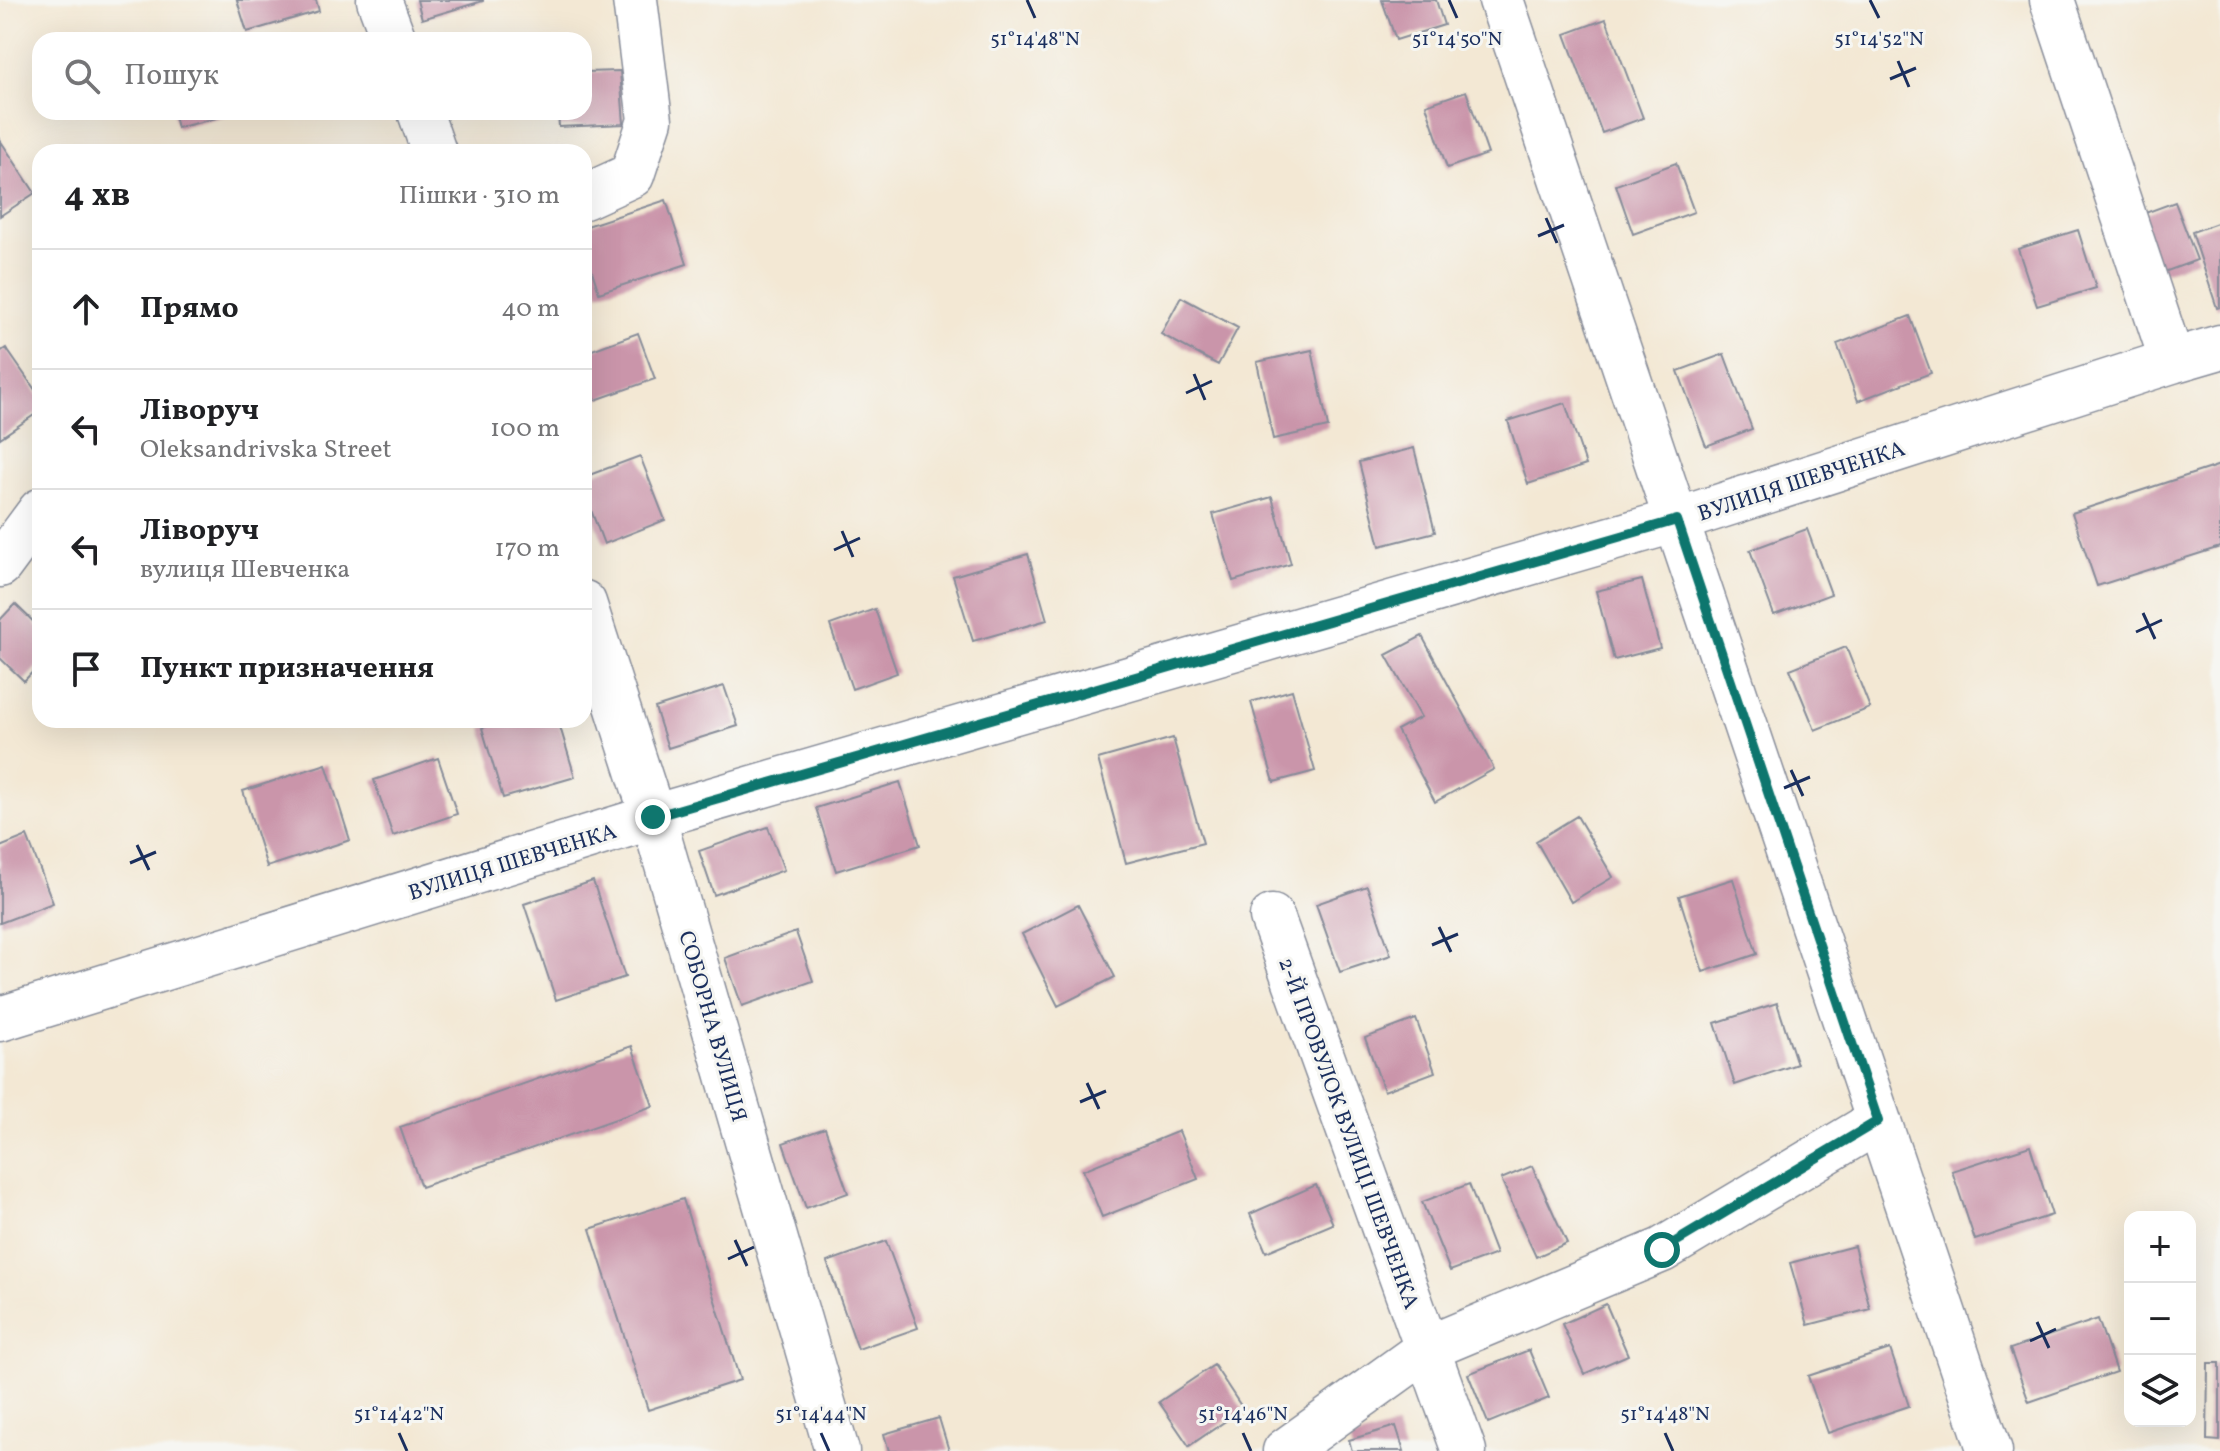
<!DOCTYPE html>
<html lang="uk">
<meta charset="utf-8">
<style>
:root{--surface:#fff;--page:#f2f2f2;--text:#202124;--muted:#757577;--line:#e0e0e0}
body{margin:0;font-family:Vollkorn,serif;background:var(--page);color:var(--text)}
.controls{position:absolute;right:24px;bottom:24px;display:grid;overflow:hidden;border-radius:16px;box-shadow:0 8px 32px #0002}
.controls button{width:72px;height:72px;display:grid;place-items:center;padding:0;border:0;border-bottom:2px solid var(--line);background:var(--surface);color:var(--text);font:40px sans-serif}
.stop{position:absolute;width:24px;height:24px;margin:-18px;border:6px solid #0f766e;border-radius:50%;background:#fff}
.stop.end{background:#0f766e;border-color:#fff;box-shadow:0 2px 8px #0008}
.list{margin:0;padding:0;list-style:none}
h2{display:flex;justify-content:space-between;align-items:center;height:104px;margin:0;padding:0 32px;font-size:34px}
h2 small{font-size:26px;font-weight:400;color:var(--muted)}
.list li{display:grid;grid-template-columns:52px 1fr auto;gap:24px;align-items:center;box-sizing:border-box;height:120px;padding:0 32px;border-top:2px solid var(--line)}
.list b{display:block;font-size:30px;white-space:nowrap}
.list p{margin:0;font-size:26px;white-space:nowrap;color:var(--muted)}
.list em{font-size:26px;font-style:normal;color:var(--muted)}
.icon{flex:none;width:44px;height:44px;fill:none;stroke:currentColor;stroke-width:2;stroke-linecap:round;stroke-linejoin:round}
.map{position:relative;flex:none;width:2220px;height:1451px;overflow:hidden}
.search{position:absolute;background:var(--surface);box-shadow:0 8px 32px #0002;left:32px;top:32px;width:560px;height:88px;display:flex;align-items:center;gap:20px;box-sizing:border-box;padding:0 28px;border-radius:24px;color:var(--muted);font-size:30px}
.panel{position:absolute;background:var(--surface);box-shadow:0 8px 32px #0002;left:32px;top:144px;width:560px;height:584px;border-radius:24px}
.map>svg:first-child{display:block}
.building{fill:#ca95aa}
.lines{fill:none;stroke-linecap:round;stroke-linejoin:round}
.street-casing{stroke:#878c99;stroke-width:47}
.secondary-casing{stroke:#878c99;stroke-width:47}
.street{stroke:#fff;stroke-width:44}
.secondary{stroke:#fff;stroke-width:44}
.route{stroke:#0f766e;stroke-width:10}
.ticks{fill:none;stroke:#1b2f5e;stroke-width:3}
.labels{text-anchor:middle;stroke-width:6;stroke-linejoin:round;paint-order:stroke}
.street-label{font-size:22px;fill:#1b2f5e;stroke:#f6f6f2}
.ticks-label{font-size:20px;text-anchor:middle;fill:#1b2f5e;stroke:#f6f6f2;stroke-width:6;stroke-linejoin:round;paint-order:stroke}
</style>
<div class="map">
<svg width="2220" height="1451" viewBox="0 0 2220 1451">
<rect width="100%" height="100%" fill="#f6f6f2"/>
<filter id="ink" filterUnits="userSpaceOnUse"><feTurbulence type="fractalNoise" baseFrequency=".0125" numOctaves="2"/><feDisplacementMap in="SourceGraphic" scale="16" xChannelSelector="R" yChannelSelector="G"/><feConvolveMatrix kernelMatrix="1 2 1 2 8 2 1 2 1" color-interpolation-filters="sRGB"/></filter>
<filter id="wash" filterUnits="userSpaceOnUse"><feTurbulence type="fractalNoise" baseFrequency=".006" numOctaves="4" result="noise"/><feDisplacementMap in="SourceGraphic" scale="32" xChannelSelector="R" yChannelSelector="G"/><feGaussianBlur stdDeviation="1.8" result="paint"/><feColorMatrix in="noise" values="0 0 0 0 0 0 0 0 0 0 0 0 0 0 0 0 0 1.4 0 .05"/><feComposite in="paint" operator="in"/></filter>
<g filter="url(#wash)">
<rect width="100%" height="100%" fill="#f3e8d4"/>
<g id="blocks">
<path class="building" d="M237,0H316L319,11L247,32Z
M417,0H483V1L422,19Z
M1382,0H1436L1444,25L1396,40Z
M1606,19L1643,118L1602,133L1565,34Z
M620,71L624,124L559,127L558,112H584V72Z
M1466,91L1488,154L1447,168L1426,105Z
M173,112H236V113L177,128Z
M0,140L35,193L0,216Z
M1676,163L1694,212L1633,234L1616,185Z
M666,200L687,264L599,293L584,246V227Z
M2175,202L2197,260L2159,274L2137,216Z
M2220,222V307L2217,308L2192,232Z
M2078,230L2096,288L2037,306L2018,249Z
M1181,297L1238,328L1218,365L1161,334Z
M1910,316L1931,373L1858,401L1837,344Z
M638,333L655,379L584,404V353Z
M6,348L40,397V411L0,438V352Z
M1312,350L1328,427L1273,439L1257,362Z
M1724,354L1752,429L1706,446L1678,371Z
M1565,403L1586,465L1528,484L1508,421Z
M1414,448L1435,532L1380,546L1359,462Z
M640,456L665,520L604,544L584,492V477Z
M2220,465V547L2097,586L2072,513Z
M1272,497L1291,564L1233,581L1213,514Z
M1807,529L1831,594L1774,615L1750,550Z
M1028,554L1047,620L973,641L953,576Z
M1642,580L1660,648L1614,660L1596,591Z
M15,604L40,628V664L24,681L0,658V620Z
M875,609L897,673L852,689L830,625Z
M1422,636L1494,769L1435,802L1397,730L1421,717L1386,655Z
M1846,647L1870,708L1815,730L1790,669Z
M724,686L738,726L668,748L655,708Z
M1292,690L1315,771L1274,782L1251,702Z
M506,720H558L575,777L503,798L482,728Z
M1173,738L1203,843L1126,863L1098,759Z
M438,758L457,814L393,836L374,780Z
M326,764L350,840L267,867L243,791Z
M900,782L920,845L836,871L816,808Z
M1577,816L1613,877L1571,902L1536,841Z
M768,827L784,870L714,895L699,851Z
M27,836L53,903L0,923V847Z
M1733,879L1757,954L1703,972L1679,896Z
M593,881L625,977L556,1000L524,904Z
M1367,886L1391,955L1340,972L1316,904Z
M1078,905L1115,977L1058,1006L1022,934Z
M796,932L813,981L742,1006L725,958Z
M1777,1003L1797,1064L1735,1085L1715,1023Z
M1416,1019L1435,1072L1384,1091L1365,1038Z
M632,1046L653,1106L421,1187L400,1127Z
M825,1128L848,1193L806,1208L783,1143Z
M1179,1131L1198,1179L1102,1217L1083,1170Z
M2030,1146L2052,1215L1975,1240L1952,1171Z
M1532,1166L1567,1243L1536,1257L1501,1179Z
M1469,1184L1496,1254L1450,1271L1422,1202Z
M1316,1185L1333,1224L1266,1252L1250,1214Z
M683,1199L740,1380L648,1410L590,1229Z
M886,1241L918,1328L858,1349L827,1262Z
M1854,1246L1870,1309L1808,1325L1790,1263Z
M1606,1304L1628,1355L1584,1374L1562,1324Z
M2098,1319L2116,1372L2029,1402L2010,1349Z
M1890,1349L1909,1406L1828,1433L1808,1376Z
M1529,1350L1549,1398L1488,1423L1468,1374Z
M2208,1363H2220V1441L2207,1440Z
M1214,1365L1243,1409L1189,1446L1159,1402Z
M939,1418L949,1451H889L884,1434Z
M1396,1426L1404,1451H1352L1349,1440Z"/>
</g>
</g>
<g filter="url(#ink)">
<use href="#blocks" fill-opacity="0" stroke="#878c99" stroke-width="2"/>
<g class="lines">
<g class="street-casing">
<path id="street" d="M379,0L394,40
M2052,0L2172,361
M420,112L434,152
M584,197L632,175L650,120L635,0
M0,565L40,511
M584,603L653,817L837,1451
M1272,917L1464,1451
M0,1019L653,817L1677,520L2172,361L2220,347
M1285,1451L1428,1348L1662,1250L1878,1121"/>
</g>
<g class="secondary-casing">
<path id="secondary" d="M1501,0L1990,1451"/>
</g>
<use href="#street" class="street"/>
<use href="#secondary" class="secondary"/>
</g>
</g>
<g class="lines" filter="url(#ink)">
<path class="route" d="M653,817L1677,520L1878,1121L1662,1250"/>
</g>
<path class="ticks" d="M1027,0L1035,18M1449,0L1457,18M1870,0L1879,18M1898,61L1909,87M1890,79L1916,68M1546,218L1557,243M1538,236L1564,225M1194,374L1205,400M1186,393L1212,381M842,531L853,557M834,550L860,538M2143,613L2155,639M2136,632L2162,620M1791,770L1803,796M1784,788L1810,777M137,845L149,870M130,863L156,852M1439,927L1451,952M1432,945L1458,934M1087,1083L1099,1109M1080,1102L1106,1091M735,1240L747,1266M728,1259L754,1247M2037,1322L2049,1348M2030,1341L2056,1329M399,1433L407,1451M821,1433L829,1451M1243,1433L1251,1451M1665,1433L1673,1451"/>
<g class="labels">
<g class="street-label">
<text transform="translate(1801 480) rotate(-18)" y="8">ВУЛИЦЯ ШЕВЧЕНКА</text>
<text transform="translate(512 861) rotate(-17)" y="8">ВУЛИЦЯ ШЕВЧЕНКА</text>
<text transform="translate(714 1026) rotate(74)" y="8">СОБОРНА ВУЛИЦЯ</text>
<text transform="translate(1350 1133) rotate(70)" y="8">2-Й ПРОВУЛОК ВУЛИЦІ ШЕВЧЕНКА</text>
</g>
</g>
<g class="ticks-label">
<text x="1035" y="45">51°14'48"N</text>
<text x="1457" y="45">51°14'50"N</text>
<text x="1879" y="45">51°14'52"N</text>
<text x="399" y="1420">51°14'42"N</text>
<text x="821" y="1420">51°14'44"N</text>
<text x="1243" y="1420">51°14'46"N</text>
<text x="1665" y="1420">51°14'48"N</text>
</g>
</svg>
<div class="controls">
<button>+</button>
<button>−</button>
<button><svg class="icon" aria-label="layers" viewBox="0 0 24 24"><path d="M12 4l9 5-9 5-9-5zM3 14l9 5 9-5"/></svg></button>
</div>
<div class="stop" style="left:1662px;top:1250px"></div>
<div class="stop end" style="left:653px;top:817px"></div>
<div class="search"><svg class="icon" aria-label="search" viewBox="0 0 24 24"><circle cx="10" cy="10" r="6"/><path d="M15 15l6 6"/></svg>Пошук</div>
<section class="panel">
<h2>4 хв<small>Пішки · 310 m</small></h2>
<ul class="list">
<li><svg class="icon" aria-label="ahead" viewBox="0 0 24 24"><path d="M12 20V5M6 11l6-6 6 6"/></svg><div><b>Прямо</b></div><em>40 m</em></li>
<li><svg class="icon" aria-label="left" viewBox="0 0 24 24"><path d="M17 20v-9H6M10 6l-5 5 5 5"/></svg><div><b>Ліворуч</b><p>Oleksandrivska Street</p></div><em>100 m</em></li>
<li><svg class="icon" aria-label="left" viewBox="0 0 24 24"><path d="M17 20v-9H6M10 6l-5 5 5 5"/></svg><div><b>Ліворуч</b><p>вулиця Шевченка</p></div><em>170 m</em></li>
<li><svg class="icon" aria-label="arrive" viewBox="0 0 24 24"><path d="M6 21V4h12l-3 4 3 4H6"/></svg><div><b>Пункт призначення</b></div></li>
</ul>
</section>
</div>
